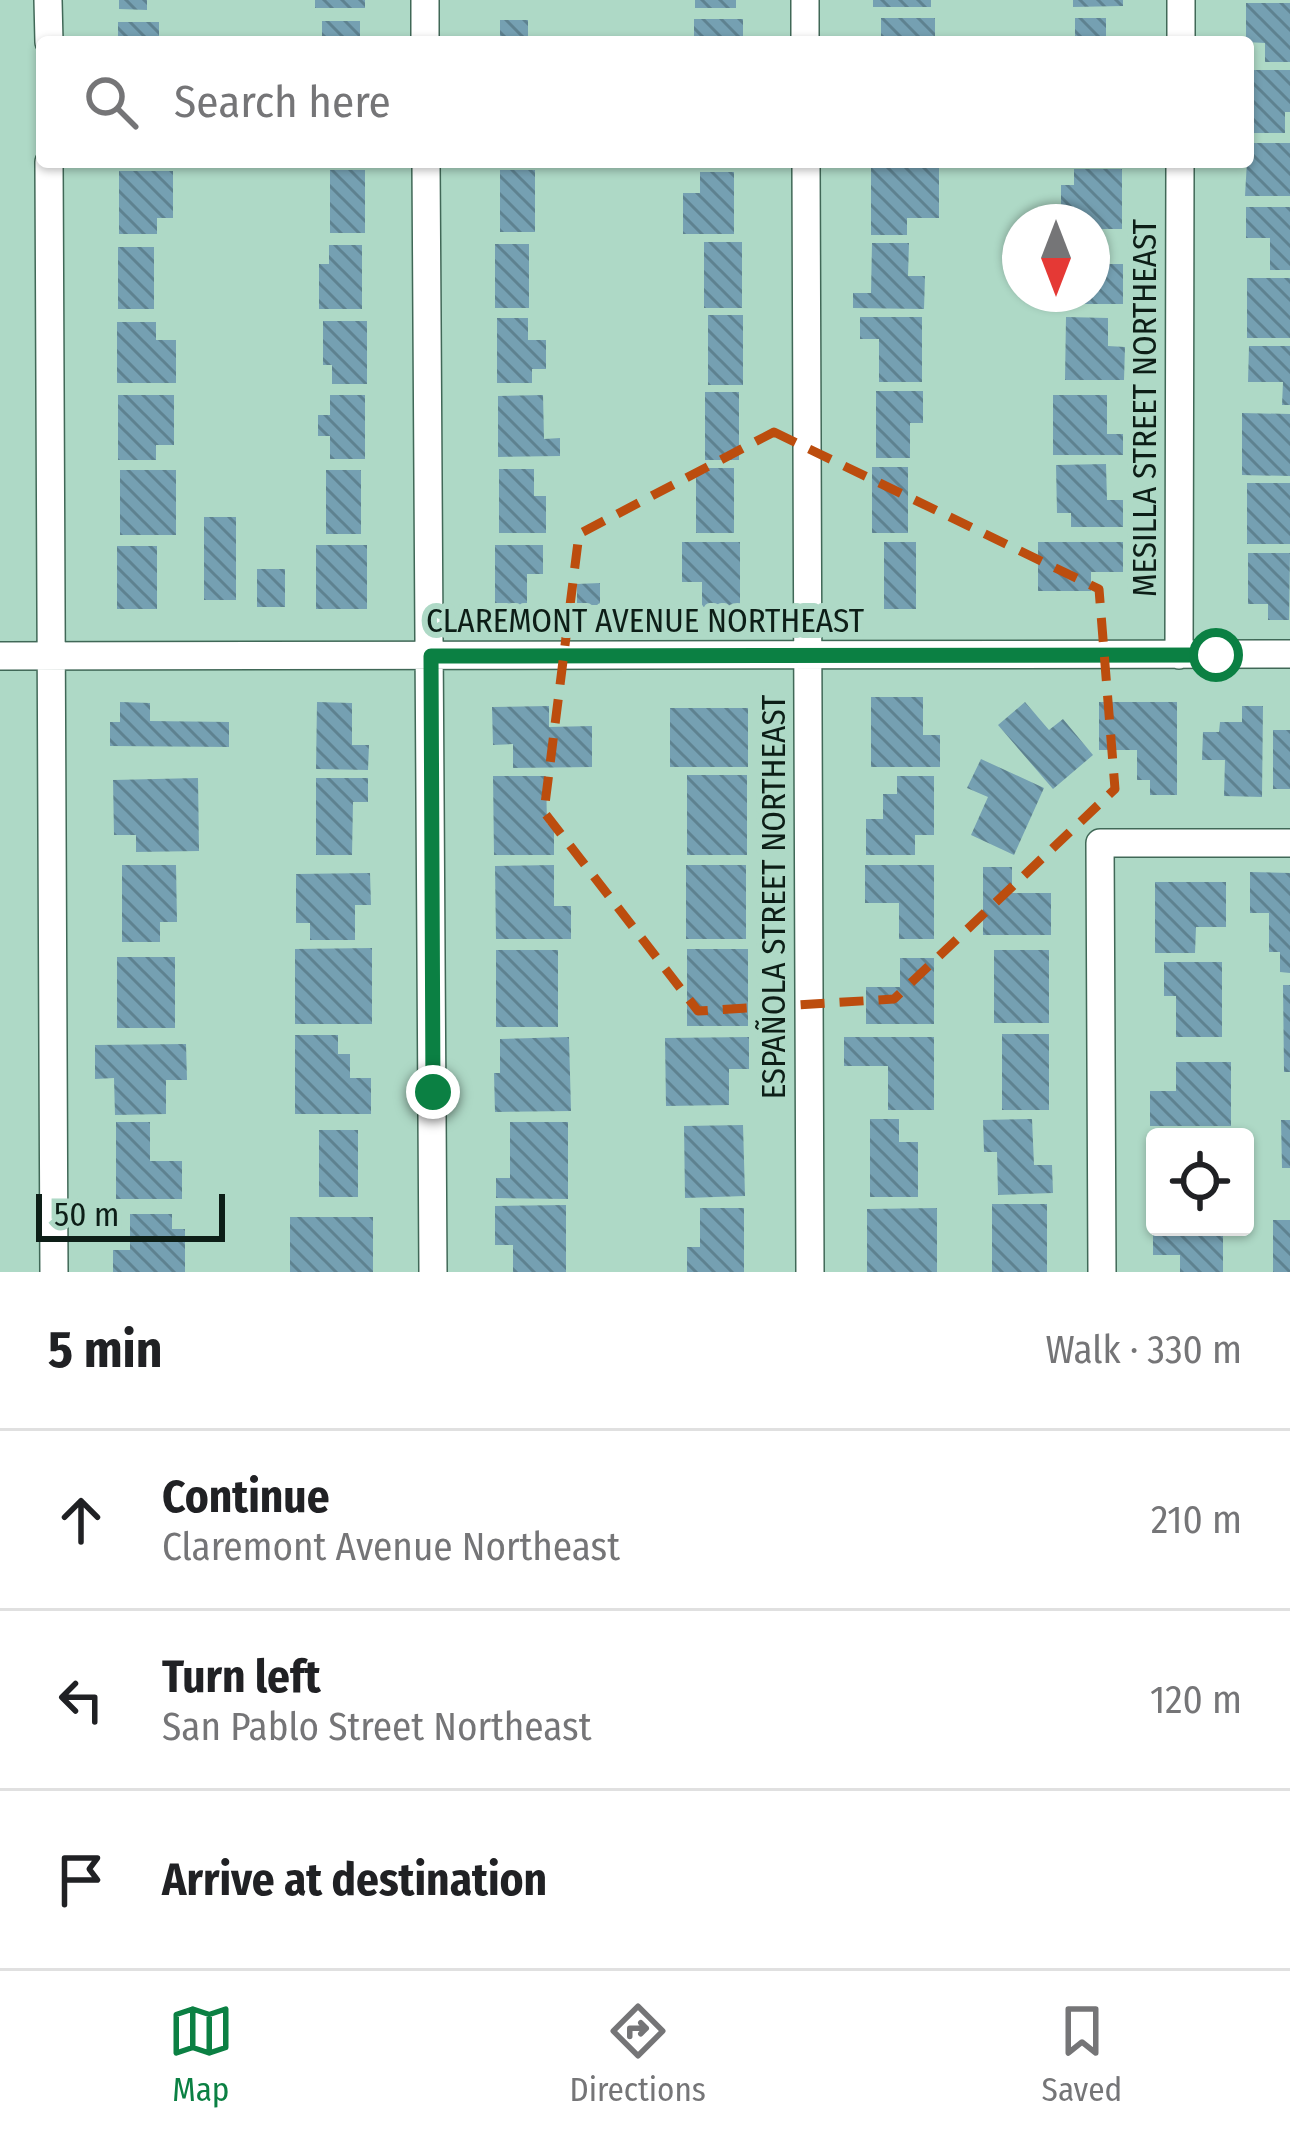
<!DOCTYPE html>
<meta charset="utf-8">
<style>
:root{--surface:#fff;--page:#f6f6f6;--text:#202124;--muted:#757577;--line:#e0e0e0;--accent:#0b8043}
body{margin:0;font-family:"Fira Sans Condensed",sans-serif;background:var(--page);color:var(--text)}
.controls{position:absolute;right:36px;bottom:36px;display:grid;overflow:hidden;border-radius:12px;box-shadow:0 3px 9px #0004}
.controls button{width:108px;height:108px;display:grid;place-items:center;padding:0;border:0;border-bottom:3px solid var(--line);background:var(--surface);color:var(--text);font:60px sans-serif}
.compass{position:absolute;left:1002px;top:204px;width:108px;height:108px;border-radius:50%;background:var(--surface);box-shadow:0 3px 9px #0004;rotate:180deg}
.scale{position:absolute;left:36px;bottom:30px;width:189px;box-sizing:border-box;padding-left:12px;border:6px solid #0d1e17;border-top:0;font-size:33px;line-height:42px;white-space:nowrap;color:#0d1e17;-webkit-text-stroke:9px #aed9c6;paint-order:stroke}
.stop{position:absolute;width:36px;height:36px;margin:-27px;border:9px solid #0b8043;border-radius:50%;background:#fff}
.stop.end{background:#0b8043;border-color:#fff;box-shadow:0 3px 12px #0008}
.list{margin:0;padding:0;list-style:none}
h2{display:flex;justify-content:space-between;align-items:center;height:156px;margin:0;padding:0 48px;font-size:51px}
h2 small{font-size:39px;font-weight:400;color:var(--muted)}
.list li{display:grid;grid-template-columns:78px 1fr auto;gap:36px;align-items:center;box-sizing:border-box;height:180px;padding:0 48px;border-top:3px solid var(--line)}
.list b{display:block;font-size:45px;white-space:nowrap}
.list p{margin:0;font-size:39px;white-space:nowrap;color:var(--muted)}
.list em{font-size:39px;font-style:normal;color:var(--muted)}
.icon{flex:none;width:66px;height:66px;fill:none;stroke:currentColor;stroke-width:2;stroke-linecap:round;stroke-linejoin:round}
.map{position:relative;flex:none;width:1290px;height:1272px;overflow:hidden}
.search{position:absolute;background:var(--surface);box-shadow:0 3px 9px #0004;left:36px;right:36px;top:36px;height:132px;display:flex;align-items:center;gap:30px;box-sizing:border-box;padding:0 42px;border-radius:12px;color:var(--muted);font-size:45px}
.sheet{height:696px;background:var(--surface)}
nav{display:flex;justify-content:space-around;align-items:center;box-sizing:border-box;height:168px;border-top:3px solid var(--line);background:var(--surface);font-size:33px;color:var(--muted)}
nav a{display:grid;justify-items:center;gap:6px}
nav .on{color:var(--accent)}
.map>svg:first-child{display:block}
.building{fill:url(#building-back-hatch)}
.lines{fill:none;stroke-linecap:round;stroke-linejoin:round}
.minor-casing{stroke:#406857;stroke-width:30}
.minor{stroke:#fff;stroke-width:27}
.route{stroke:#0b8043;stroke-width:15}
.marked{fill:none;stroke:#bc4d0e;stroke-width:9;stroke-dasharray:24 15;stroke-linejoin:round}
.labels{text-anchor:middle;stroke-width:12;stroke-linejoin:round;paint-order:stroke}
.street-label{font-size:33px;fill:#0d1e17;stroke:#aed9c6}
</style>
<div class="map">
<svg width="1290" height="1272" viewBox="0 0 1290 1272">
<defs>
<pattern id="building-back-hatch" width="6" height="6" patternUnits="userSpaceOnUse" patternTransform="scale(3)"><rect width="6" height="6" fill="#75a0b2"/><path d="M-1 5l2 2M0 0l6 6M5-1l2 2" fill="none" stroke="#5e8290"/></pattern>
</defs>
<rect width="100%" height="100%" fill="#aed9c6"/>
<path class="building" d="M119,0H147V10L119,9Z
M315,0H365V8H315Z
M695,0H736V8H695Z
M873,0H931V7H873Z
M1073,0H1123V6L1073,7Z
M1246,3H1290V62H1265V43L1246,42Z
M881,18H935V42H881Z
M1075,18H1106V42H1075Z
M694,19H743V42H694Z
M500,20H528V42H500Z
M322,21H360V42H322Z
M118,22H159V42H118Z
M1248,70H1290V112H1285V133H1248Z
M1248,143H1290V196H1245Z
M871,165H939V218H907V235H871Z
M1074,169H1122V229H1092V222H1061V185H1074Z
M330,170H365V233H330Z
M500,170H535V232H500Z
M119,171H173V218H157V234H119Z
M700,172H734V234H683V193H700Z
M1246,207H1290V270H1270V238H1246Z
M704,242H742V308H704Z
M872,243H909L908,276H925L924,309L853,308V293H871Z
M495,244H529V308H495Z
M1092,244H1104V264H1123V304H1064V294H1092Z
M329,245H362V309H319V264H329Z
M118,247H154V309H118Z
M1247,278H1290V338H1247Z
M708,315H743V385H708Z
M860,317H922V382H879V339H860Z
M1066,317L1108,318V346L1125,347L1124,380H1065Z
M497,318H528V340H546V369H532V383H497Z
M323,321H367V384H332V365H323Z
M117,322H156V340H176V383H117Z
M1249,346H1290V405H1282L1283,382H1248Z
M876,391H923V423H910V458H876Z
M705,392H739V460H705Z
M118,395H174V445H156V460H118Z
M330,395H365V459H330V436H318V415H330Z
M543,395L544,439L560,438V456L498,457V396Z
M1053,395H1107V434H1123V455H1053Z
M1242,413L1290,414V476L1242,475Z
M1106,464L1107,500H1123V527H1071V513H1057L1056,465Z
M872,467H908V533H872Z
M696,468H734V533H696Z
M499,469H534V496H546V533H499Z
M120,470H176V535H120Z
M326,470H361V534H326Z
M1247,483H1290V544H1247Z
M204,517H236V600H204Z
M682,542H740V607H702V582H682Z
M884,542H916V609H884Z
M1038,542H1123V572H1091V591H1038Z
M316,545H367V609H316Z
M495,545H543V574H527V607H495Z
M117,546H157V609H117Z
M1248,553H1290L1289,620H1268V604H1248Z
M257,569H285V607H257Z
M600,583V605H577V584Z
M871,697H923V735H940V767H871Z
M120,702L150,703V721L229,722V747L110,746V722H120Z
M317,702L352,703V745H369L368,770L316,769Z
M1025,702L1049,730L1063,719L1093,755L1053,789L998,725Z
M1099,702H1177V795H1150V780H1137V750H1099Z
M549,706V727L592,726V767L513,768V744L493,745L492,707Z
M1242,706H1263L1262,797L1224,796L1225,760H1202L1203,732H1219L1220,722H1242Z
M670,708H748V767H670Z
M1273,730H1290V789H1273Z
M981,759L1044,788L1014,855L971,835L988,797L967,788Z
M687,775H747V855H687Z
M493,776H546L547,824H554V855H494Z
M897,776H934V835H915V855H866V819H883V794H897Z
M198,778L199,851L136,852V835H114L113,780Z
M316,778H368V802H353L352,855H316Z
M122,865H176L177,922H160V942H122Z
M554,865V906H571V939H496L495,866Z
M686,865H746V939H686Z
M865,865H934V939H899V903H865Z
M983,867H1012V893H1051V935H983Z
M1250,872L1290,873V973L1280,972V952H1269V913H1250Z
M370,873L371,905H355V940H310V923H296V874Z
M1155,882H1226V927H1196L1195,953H1155Z
M372,948V1024H295V949Z
M687,949H748V1026H687Z
M496,950H558V1027H496Z
M994,950H1049V1023H994Z
M117,957H175V1028H117Z
M900,958H934V1024H866V987H900Z
M1164,962H1222V1037H1176V996H1164Z
M1283,985H1290V1072H1284Z
M1002,1034H1049V1110H1002Z
M295,1035H338V1054H350V1078H371V1114H295Z
M569,1037L571,1111L495,1112L494,1073H500V1039Z
M749,1037V1069H729V1105L666,1106L665,1038Z
M844,1037H934V1110H888V1066H844Z
M186,1044L187,1080H166V1114L115,1115L114,1078L95,1079V1045Z
M1176,1062H1231V1126H1150V1091H1176Z
M870,1119H899V1142H918V1197H870Z
M1032,1119L1034,1165H1052L1053,1193L998,1195L997,1152H984L983,1120Z
M1281,1120H1290V1168H1282Z
M116,1122H150V1161H182V1199H116Z
M510,1122H568V1199L496,1198V1178H510Z
M743,1125L745,1196L685,1198L684,1126Z
M319,1130H358V1197H319Z
M992,1204H1047V1272H992Z
M566,1205V1272H513V1245H495V1206Z
M700,1208H744V1272H687V1247H700Z
M937,1208V1272H867V1209Z
M130,1214H172V1229H185V1272H113V1250H130Z
M290,1217H373V1272H290Z
M1273,1220H1290V1272H1273Z
M1153,1227H1223V1272H1180V1255H1153Z"/>
<g class="lines">
<g class="minor-casing">
<path id="minor" d="M48,0L49,42
M425,0V42
M805,0V42
M1181,42V0
M49,162L54,1272
M426,162L433,1272
M806,162L810,1272
M1179,655L1180,162
M0,656L1290,654
M1102,1272L1100,843H1290"/>
</g>
<use href="#minor" class="minor"/>
</g>
<g class="lines">
<path class="route" d="M433,1092L431,656L1216,655"/>
</g>
<path class="marked" d="M774,432L1099,589L1115,789L894,999L698,1011L544,812L579,534Z"/>
<g class="labels">
<g class="street-label">
<text transform="translate(1144 408) rotate(-90)" y="12">MESILLA STREET NORTHEAST</text>
<text x="645" y="632">CLAREMONT AVENUE NORTHEAST</text>
<text transform="translate(773 897) rotate(-90)" y="12">ESPAÑOLA STREET NORTHEAST</text>
</g>
</g>
</svg>
<div class="controls">
<button><svg class="icon" aria-label="locate" viewBox="0 0 24 24"><circle cx="12" cy="12" r="6"/><path d="M12 2v4M12 18v4M2 12h4M18 12h4"/></svg></button>
</div>
<svg class="compass" viewBox="-18 -18 36 36"><path d="M0-13l5 13h-10z" fill="#e53935"/><path d="M0 13l5-13h-10z" fill="#757577"/></svg>
<div class="scale">50 m</div>
<div class="stop" style="left:1216px;top:655px"></div>
<div class="stop end" style="left:433px;top:1092px"></div>
<div class="search"><svg class="icon" aria-label="search" viewBox="0 0 24 24"><circle cx="10" cy="10" r="6"/><path d="M15 15l6 6"/></svg>Search here</div>
</div>
<section class="sheet">
<h2>5 min<small>Walk · 330 m</small></h2>
<ul class="list">
<li><svg class="icon" aria-label="ahead" viewBox="0 0 24 24"><path d="M12 20V5M6 11l6-6 6 6"/></svg><div><b>Continue</b><p>Claremont Avenue Northeast</p></div><em>210 m</em></li>
<li><svg class="icon" aria-label="left" viewBox="0 0 24 24"><path d="M17 20v-9H6M10 6l-5 5 5 5"/></svg><div><b>Turn left</b><p>San Pablo Street Northeast</p></div><em>120 m</em></li>
<li><svg class="icon" aria-label="arrive" viewBox="0 0 24 24"><path d="M6 21V4h12l-3 4 3 4H6"/></svg><div><b>Arrive at destination</b></div></li>
</ul>
</section>
<nav>
<a class="on"><svg class="icon" aria-label="map" viewBox="0 0 24 24"><path d="M3 6l6-2 6 2 6-2v14l-6 2-6-2-6 2zM9 4v14M15 6v14"/></svg>Map</a>
<a><svg class="icon" aria-label="directions" viewBox="0 0 24 24"><path d="M12 3l9 9-9 9-9-9zM9 14v-3h6M13 9l2 2-2 2"/></svg>Directions</a>
<a><svg class="icon" aria-label="saved" viewBox="0 0 24 24"><path d="M7 4h10v16l-5-4-5 4z"/></svg>Saved</a>
</nav>
